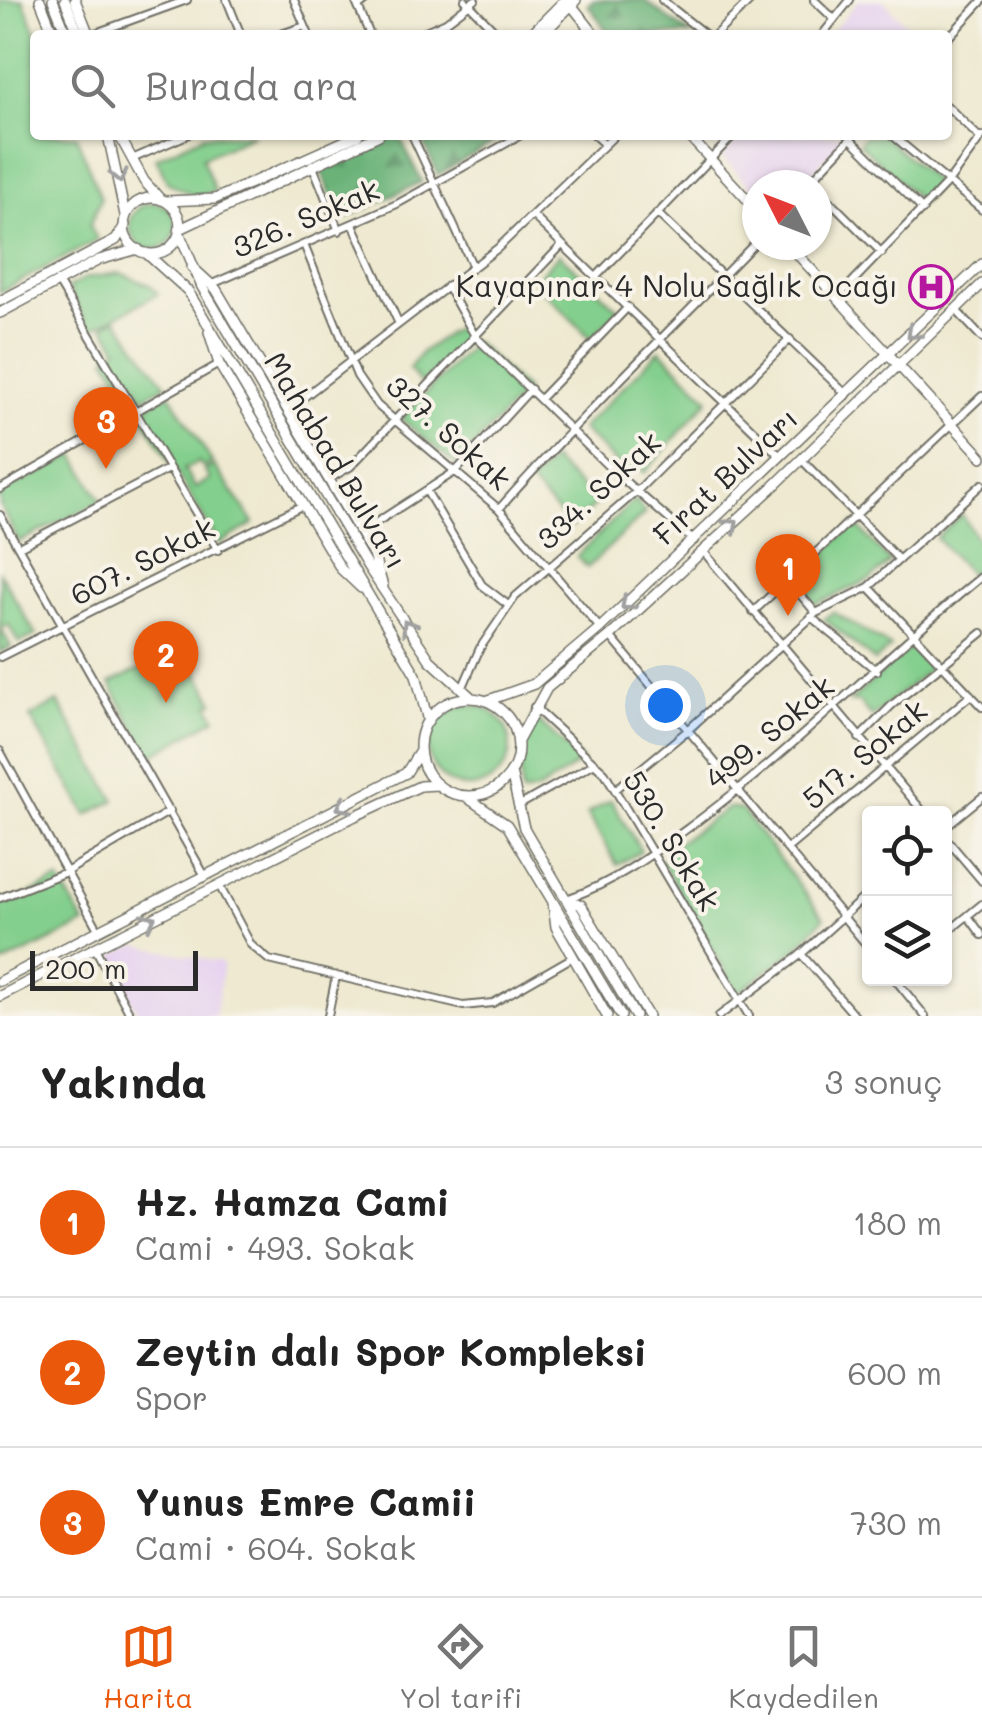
<!DOCTYPE html>
<html lang="tr">
<meta charset="utf-8">
<style>
:root{--surface:#fff;--page:#f2f2f2;--text:#222;--muted:#767676;--line:#e0e0e0;--accent:#ea580c}
body{margin:0;font-family:Mali,sans-serif;background:var(--page);color:var(--text)}
.controls{position:absolute;right:30px;bottom:30px;display:grid;overflow:hidden;border-radius:10px;box-shadow:0 2px 8px #0004}
.controls button{width:90px;height:90px;display:grid;place-items:center;padding:0;border:0;border-bottom:2px solid var(--line);background:var(--surface);color:var(--text);font:50px sans-serif}
.compass{position:absolute;left:742px;top:170px;width:90px;height:90px;border-radius:50%;background:var(--surface);box-shadow:0 2px 8px #0004;rotate:312deg}
.scale{position:absolute;left:30px;bottom:25px;width:168px;box-sizing:border-box;padding-left:10px;border:5px solid #2b2b2b;border-top:0;font-size:28px;line-height:35px;white-space:nowrap;color:#2b2b2b;-webkit-text-stroke:8px #f7f3e8;paint-order:stroke}
.you{position:absolute;left:665px;top:705px;width:35px;height:35px;margin:-25px;border:8px solid #fff;border-radius:50%;background:#1a73e8;box-shadow:0 0 0 15px #1a73e833}
.badge{display:grid;place-items:center;width:65px;height:65px;border-radius:50%;background:var(--accent);color:#fff;font-size:32px;font-weight:700}
.pin{position:absolute;translate:-50% -82px;filter:drop-shadow(0 2px 5px #0008)}
.pin::after{content:'';position:absolute;top:52px;width:35px;height:30px;background:inherit;clip-path:polygon(0 0,100% 0,50% 100%)}
.list{margin:0;padding:0;list-style:none}
h2{display:flex;justify-content:space-between;align-items:center;height:130px;margin:0;padding:0 40px;font-size:42px}
h2 small{font-size:32px;font-weight:400;color:var(--muted)}
.list li{display:grid;grid-template-columns:65px 1fr auto;gap:30px;align-items:center;box-sizing:border-box;height:150px;padding:0 40px;border-top:2px solid var(--line)}
.list b{display:block;font-size:38px;white-space:nowrap}
.list p{margin:0;font-size:32px;white-space:nowrap;color:var(--muted)}
.list em{font-size:32px;font-style:normal;color:var(--muted)}
.icon{flex:none;width:55px;height:55px;fill:none;stroke:currentColor;stroke-width:2;stroke-linecap:round;stroke-linejoin:round}
.map{position:relative;flex:none;width:982px;height:1016px;overflow:hidden}
.search{position:absolute;background:var(--surface);box-shadow:0 2px 8px #0004;left:30px;right:30px;top:30px;height:110px;display:flex;align-items:center;gap:25px;box-sizing:border-box;padding:0 35px;border-radius:10px;color:var(--muted);font-size:38px}
.sheet{height:580px;background:var(--surface)}
nav{display:flex;justify-content:space-around;align-items:center;box-sizing:border-box;height:140px;border-top:2px solid var(--line);background:var(--surface);font-size:28px;color:var(--muted)}
nav a{display:grid;justify-items:center;gap:5px}
nav .on{color:var(--accent)}
.map>svg:first-child{display:block}
.built{fill:#e6d2f0}
.green{fill:#83cf8d;stroke:#577d5c;stroke-width:2.5}
.forest{fill:url(#forest-firs);stroke:#4a6e52;stroke-width:2.5}
.lines{fill:none;stroke-linecap:round;stroke-linejoin:round}
.street-casing{stroke:#6f6e65;stroke-width:10}
.secondary-casing{stroke:#6f6e65;stroke-width:12}
.primary-casing{stroke:#6f6e65;stroke-width:12}
.street{stroke:#fff;stroke-width:6}
.secondary{stroke:#fff;stroke-width:9}
.primary{stroke:#fff;stroke-width:9}
.oneway{stroke:#a0a0a0}
.labels{text-anchor:middle;stroke-width:8;stroke-linejoin:round;paint-order:stroke}
.street-label{font-size:30px;fill:#2b2b2b;stroke:#f7f3e8}
.poi-label{font-size:30px;fill:#2b2b2b;stroke:#f7f3e8;text-anchor:end}
</style>
<div class="map">
<svg width="982" height="1016" viewBox="0 0 982 1016">
<defs>
<pattern id="forest-firs" width="22" height="20" patternUnits="userSpaceOnUse" patternTransform="scale(2.5)"><rect width="22" height="20" fill="#6ab278"/><path d="M5 1l3.5 6h-7zM16 11l3.5 6h-7z" fill="#579163"/></pattern>
</defs>
<rect width="100%" height="100%" fill="#f7f3e8"/>
<filter id="ink" filterUnits="userSpaceOnUse"><feTurbulence type="fractalNoise" baseFrequency=".01" numOctaves="2"/><feDisplacementMap in="SourceGraphic" scale="20" xChannelSelector="R" yChannelSelector="G"/><feConvolveMatrix kernelMatrix="1 2 1 2 8 2 1 2 1" color-interpolation-filters="sRGB"/></filter>
<filter id="wash" filterUnits="userSpaceOnUse"><feTurbulence type="fractalNoise" baseFrequency=".0048" numOctaves="4" result="noise"/><feDisplacementMap in="SourceGraphic" scale="40" xChannelSelector="R" yChannelSelector="G"/><feGaussianBlur stdDeviation="2.25" result="paint"/><feColorMatrix in="noise" values="0 0 0 0 0 0 0 0 0 0 0 0 0 0 0 0 0 1.4 0 .05"/><feComposite in="paint" operator="in"/></filter>
<g filter="url(#wash)">
<rect width="100%" height="100%" fill="#eee9d0"/>
<path class="built" d="M859,0H883L917,35H829Z
M742,135H847L800,185H757V194L722,157Z
M136,945L223,963L215,1016H139L113,964L116,954Z"/>
<path class="green" d="M0,0H23L37,35L35,135H76L101,198L90,225L97,240L0,292Z
M204,135H254L202,158L215,191L197,197L167,182L156,158Z
M866,135H883L937,183L922,203L859,143Z
M130 226a23 23 0 1 1 46 0a23 23 0 1 1-46 0Z
M559,254L619,310L591,339L534,281Z
M120,273L150,285L158,294L90,330L68,288L86,278Z
M116,318L166,385L134,402L106,357L118,349L104,326Z
M459,326L468,338L422,385L409,369L422,352Z
M475,342L526,390L456,465L401,419Z
M660,350L709,399L644,473L637,464L627,473L581,429Z
M170,394L212,462L204,468L199,462L184,469L195,488L210,479L205,471L214,465L254,523L219,544L139,410Z
M75,455L101,501L19,542L0,506V493Z
M552,460L597,503L571,527L530,483Z
M635,499L645,513L587,568L577,556Z
M962,514L982,549V563L970,574L936,538Z
M855,523L890,562L870,580L816,604L794,581Z
M0,573L36,635L19,643L8,624L1,629L11,647L0,652Z
M833,612L891,647L875,661L824,619Z
M911,646L931,668L872,717L859,702L850,701Z
M185,649L214,702L209,705L216,718L150,757L110,683Z
M58,702L115,800L87,815L30,717Z
M428 746a41 41 0 1 1 82 0a41 41 0 1 1-82 0Z
M533,717L582,761L537,791L522,794L520,757Z
M611,800L641,851L617,865L587,814Z
M729,807L742,810L824,918L794,951L738,993L662,862L673,846Z
M59,880L85,924L0,965V903H10Z"/>
<path class="forest" d="M593,0H644L691,35H610L588,5Z
M394,135H399L422,182L341,220L321,170Z
M420,135H506L438,175Z"/>
</g>
<g filter="url(#ink)">
<g class="lines">
<g class="street-casing">
<path id="street" d="M227,0L241,35
M294,0L309,35
M355,0L370,35
M465,0L499,35
M662,0L706,35
M814,0L832,17
M358,7L367,0
M90,35L187,0
M278,35L305,26
M416,35L446,22L475,0
M715,35L751,0
M822,35L850,0
M947,39L982,1
M947,106L980,138
M412,135L473,267
M594,135L605,145
M892,135L982,210
M851,139L923,210
M132,159L187,135
M312,164L339,231
M807,185L854,135
M817,188L882,253
M657,213L847,395
M533,216L781,457
M353,224L399,324
M305,247L357,376L377,405L499,509L600,628
M596,277L734,135
M58,282L218,550
M212,284L397,204L521,135
M447,286L475,336L611,469L694,541
M837,298L949,181L982,136
M956,310L982,338
M541,398L628,307
M287,410L498,248L615,135
M802,460L899,560
M329,479L350,467L561,246
M0,489L219,364
M427,492L482,585L508,605
M499,509C581,416 671,330 757,241
M0,515L205,876
M360,533L456,471L531,389
M19,547L168,469
M703,551L925,814
M787,579L816,613
M870,588L982,707
M753,612L982,396
M811,617L877,671
M610,636L870,949
M0,657L303,505
M462,689L480,648L515,597L637,491L790,339
M534,707L605,773L749,1016
M859,738L892,705L982,633
M0,751L99,931
M615,790L688,730L816,613L869,587L982,484
M518,806L595,763
M944,828L982,797
M944,836L982,881
M787,849L971,695
M219,885L251,945L269,960L463,1006L493,1003L573,957
M0,898L66,872L170,811
M569,898C617,882 658,850 699,820C799,745 885,655 982,576
M968,916L982,935
M944,935L982,904
M95,948L131,1016
M801,954L855,1016
M894,978L925,1016
M328,1016L336,976
M719,1016L799,956L870,892"/>
</g>
<g class="secondary-casing">
<path id="secondary" d="M569,2L595,35
M530,35L565,0
M542,35L576,0
M688,135L757,210
M165,201L215,199L358,135
M180,229L379,135
M789,245L982,457
M0,301L116,240L125,225
M0,313L99,260L138,249"/>
</g>
<g class="primary-casing">
<path id="primary" d="M40,0L54,35
M53,0L67,35
M65,0L79,35
M75,0L89,35
M108,135L125,215
M119,135L144,181L161,200
M124 226a28 28 0 1 1 56 0a28 28 0 1 1-56 0Z
M179,232L202,287L368,567L430,660L472,698
M146,253L188,291L416,675L428,721
M192,267L216,289L373,554L383,586
M209,332L219,364L341,569L361,588
M420 747a49 49 0 1 1 98 0a49 49 0 1 1-98 0Z
M486,701L534,684L600,628L982,264
M518,741L547,688L610,636L773,487L982,284
M511,773L524,828L635,1016
M468,798L507,825L621,1016
M570,900L581,905L648,1016
M553,903L556,927L607,1016
M0,981L406,773L420,751
M0,996L355,816L420,786L437,785"/>
</g>
<use href="#street" class="street"/>
<use href="#secondary" class="secondary"/>
<use href="#primary" class="primary"/>
</g>
<defs><path id="oneway-chevron" d="M-2-3.5L2.5 0L-2 3.5" fill="none" stroke-width="1.6" stroke-linecap="round" stroke-linejoin="round" transform="scale(2.5)"/></defs>
<g class="oneway">
<use href="#oneway-chevron" transform="translate(119 176) rotate(78)"/>
<use href="#oneway-chevron" transform="translate(913 333) rotate(136)"/>
<use href="#oneway-chevron" transform="translate(732 525) rotate(-42)"/>
<use href="#oneway-chevron" transform="translate(627 604) rotate(138)"/>
<use href="#oneway-chevron" transform="translate(408 626) rotate(-123)"/>
<use href="#oneway-chevron" transform="translate(343 806) rotate(153)"/>
<use href="#oneway-chevron" transform="translate(149 920) rotate(-27)"/>
</g>
</g>
<defs>
<g id="hospital-ring" transform="scale(2.25)"><circle r="9.5" fill="#f7f3e8" stroke="#b5179e" stroke-width="1.5"/><path d="M-5-5h3v3.5h4V-5h3V5h-3V1.5h-4V5h-3Z" fill="#b5179e"/></g>
</defs>
<g fill-rule="evenodd">
<use href="#hospital-ring" x="931" y="287"/>
</g>
<g class="labels">
<g class="street-label">
<text transform="translate(306 219) rotate(-23)" y="10">326. Sokak</text>
<text transform="translate(448 433) rotate(42)" y="10">327. Sokak</text>
<text transform="translate(335 461) rotate(59)" y="10">Mahabad Bulvarı</text>
<text transform="translate(726 477) rotate(-43)" y="10">Fırat Bulvarı</text>
<text transform="translate(599 491) rotate(-43)" y="10">334. Sokak</text>
<text transform="translate(143 562) rotate(-27)" y="10">607. Sokak</text>
<text transform="translate(770 733) rotate(-40)" y="10">499. Sokak</text>
<text transform="translate(865 755) rotate(-40)" y="10">517. Sokak</text>
<text transform="translate(671 841) rotate(59)" y="10">530. Sokak</text>
</g>
<g class="poi-label">
<text x="898" y="297">Kayapınar 4 Nolu Sağlık Ocağı</text>
</g>
</g>
</svg>
<div class="controls">
<button><svg class="icon" aria-label="locate" viewBox="0 0 24 24"><circle cx="12" cy="12" r="6"/><path d="M12 2v4M12 18v4M2 12h4M18 12h4"/></svg></button>
<button><svg class="icon" aria-label="layers" viewBox="0 0 24 24"><path d="M12 4l9 5-9 5-9-5zM3 14l9 5 9-5"/></svg></button>
</div>
<svg class="compass" viewBox="-18 -18 36 36"><path d="M0-13l5 13h-10z" fill="#e53935"/><path d="M0 13l5-13h-10z" fill="#767676"/></svg>
<div class="scale">200 m</div>
<div class="you"></div>
<div class="pin badge" style="left:788px;top:616px">1</div>
<div class="pin badge" style="left:166px;top:703px">2</div>
<div class="pin badge" style="left:106px;top:469px">3</div>
<div class="search"><svg class="icon" aria-label="search" viewBox="0 0 24 24"><circle cx="10" cy="10" r="6"/><path d="M15 15l6 6"/></svg>Burada ara</div>
</div>
<section class="sheet">
<h2>Yakında<small>3 sonuç</small></h2>
<ul class="list">
<li><span class="badge">1</span><div><b>Hz. Hamza Cami</b><p>Cami · 493. Sokak</p></div><em>180 m</em></li>
<li><span class="badge">2</span><div><b>Zeytin dalı Spor Kompleksi</b><p>Spor</p></div><em>600 m</em></li>
<li><span class="badge">3</span><div><b>Yunus Emre Camii</b><p>Cami · 604. Sokak</p></div><em>730 m</em></li>
</ul>
</section>
<nav>
<a class="on"><svg class="icon" aria-label="map" viewBox="0 0 24 24"><path d="M3 6l6-2 6 2 6-2v14l-6 2-6-2-6 2zM9 4v14M15 6v14"/></svg>Harita</a>
<a><svg class="icon" aria-label="directions" viewBox="0 0 24 24"><path d="M12 3l9 9-9 9-9-9zM9 14v-3h6M13 9l2 2-2 2"/></svg>Yol tarifi</a>
<a><svg class="icon" aria-label="saved" viewBox="0 0 24 24"><path d="M7 4h10v16l-5-4-5 4z"/></svg>Kaydedilen</a>
</nav>
